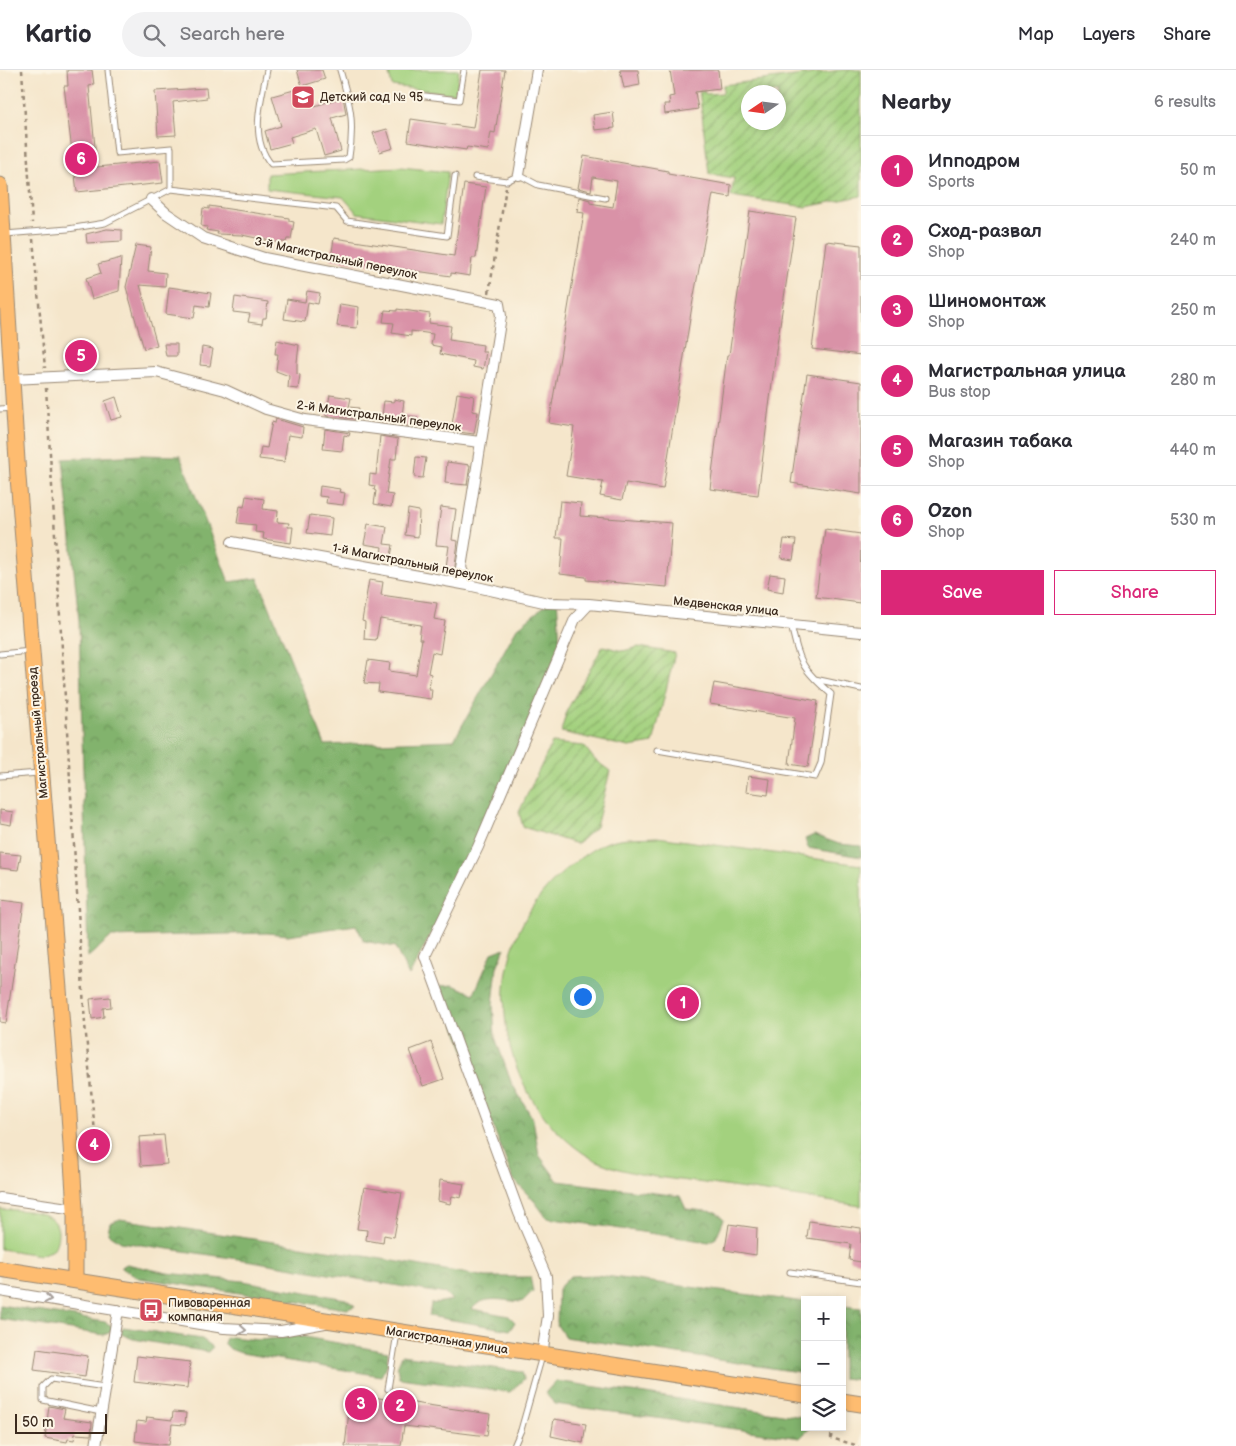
<!DOCTYPE html>
<meta charset="utf-8">
<style>
:root{--surface:#fff;--page:#f2f2f3;--text:#2b2b33;--muted:#7c7c81;--line:#e1e1e2;--accent:#db2777}
body{margin:0;font-family:"Balsamiq Sans",sans-serif;background:var(--page);color:var(--text)}
.controls{position:absolute;right:15px;bottom:15px;display:grid;overflow:hidden;border-radius:0px;box-shadow:0 2px 8px #0003}
.controls button{width:45px;height:45px;display:grid;place-items:center;padding:0;border:0;border-bottom:1px solid var(--line);background:var(--surface);color:var(--text);font:25px sans-serif}
.compass{position:absolute;left:741px;top:15px;width:45px;height:45px;border-radius:50%;background:var(--surface);box-shadow:0 2px 8px #0003;rotate:257deg}
.scale{position:absolute;left:15px;bottom:12px;width:92px;box-sizing:border-box;padding-left:5px;border:2px solid #3b2a1e;border-top:0;font-size:14px;line-height:18px;white-space:nowrap;color:#3b2a1e;-webkit-text-stroke:4px #fcf5e5;paint-order:stroke}
.you{position:absolute;left:582px;top:926px;width:18px;height:18px;margin:-12px;border:4px solid #fff;border-radius:50%;background:#1a73e8;box-shadow:0 0 0 8px #1a73e833}
.badge{display:grid;place-items:center;width:32px;height:32px;border-radius:50%;background:var(--accent);color:#fff;font-size:16px;font-weight:700}
.pin{position:absolute;translate:-50% -50%;border:2px solid #fff;box-shadow:0 1px 5px #0006}
.list{margin:0;padding:0;list-style:none}
h2{display:flex;justify-content:space-between;align-items:center;height:65px;margin:0;padding:0 20px;font-size:21px}
h2 small{font-size:16px;font-weight:400;color:var(--muted)}
.list li{display:grid;grid-template-columns:32px 1fr auto;gap:15px;align-items:center;box-sizing:border-box;height:70px;padding:0 20px;border-top:1px solid var(--line)}
.list b{display:block;font-size:19px;white-space:nowrap}
.list p{margin:0;font-size:16px;white-space:nowrap;color:var(--muted)}
.list em{font-size:16px;font-style:normal;color:var(--muted)}
.actions{display:flex;gap:10px;padding:15px 20px}
.actions a{flex:1;padding:11px 0;border:1px solid var(--accent);border-radius:0px;text-align:center;font-size:18px;color:var(--accent)}
.actions .main{background:var(--accent);color:#fff}
.icon{flex:none;width:28px;height:28px;fill:none;stroke:currentColor;stroke-width:2;stroke-linecap:round;stroke-linejoin:round}
.map{position:relative;flex:none;width:861px;height:1376px;overflow:hidden}
header{display:flex;align-items:center;gap:30px;box-sizing:border-box;height:70px;padding:0 25px;background:var(--surface);border-bottom:1px solid var(--line)}
header strong{font-size:24px}
nav{display:flex;gap:28px;margin-inline-start:auto;font-size:18px}
.search{width:350px;height:45px;background:var(--page);display:flex;align-items:center;gap:12px;box-sizing:border-box;padding:0 18px;border-radius:28px;color:var(--muted);font-size:19px}
main{display:flex}
aside{flex:1;background:var(--surface)}
.map>svg:first-child{display:block}
.grass{fill:#a3d17e;stroke:#6f7e4e}
.forest{fill:url(#forest-crowns);stroke:#5e6e46}
.garden{fill:url(#garden-furrows);stroke:#6f7e4e;fill-rule:evenodd}
.building{fill:#d992a7}
.lines{fill:none;stroke-linecap:round;stroke-linejoin:round}
.service-casing{stroke:#988874;stroke-width:7}
.minor-casing{stroke:#988874;stroke-width:12}
.primary-casing{stroke:#988874;stroke-width:17}
.path{stroke:#988874;stroke-width:2.5;stroke-dasharray:4 4;stroke-linecap:butt}
.service{stroke:#fff;stroke-width:5}
.minor{stroke:#fff;stroke-width:10}
.primary{stroke:#febc70;stroke-width:15}
.oneway{stroke:#a79f9a}
.labels{text-anchor:middle;stroke-width:4;stroke-linejoin:round;paint-order:stroke}
.poi-label{font-size:12px;fill:#3b2a1e;stroke:#fcf5e5;text-anchor:start}
.street-label{font-size:12px;fill:#3b2a1e;stroke:#fcf5e5}
</style>
<header>
<strong>Kartio</strong>
<div class="search"><svg class="icon" aria-label="search" viewBox="0 0 24 24"><circle cx="10" cy="10" r="6"/><path d="M15 15l6 6"/></svg>Search here</div>
<nav><a>Map</a><a>Layers</a><a>Share</a></nav>
</header>
<main>
<div class="map">
<svg width="861" height="1376" viewBox="0 0 861 1376">
<defs>
<pattern id="forest-crowns" width="20" height="18" patternUnits="userSpaceOnUse" patternTransform="scale(1.25)"><rect width="20" height="18" fill="#82b36d"/><path d="M2 6a3 3 0 1 1 6 0M12 15a3 3 0 1 1 6 0" fill="none" stroke="#6c9259"/></pattern>
<pattern id="garden-furrows" width="10" height="10" patternUnits="userSpaceOnUse" patternTransform="scale(1.25)"><rect width="10" height="10" fill="#a3d17e"/><path d="M-1 1l2-2M0 10L10 0M9 11l2-2" fill="none" stroke="#86aa67"/></pattern>
</defs>
<rect width="100%" height="100%" fill="#fcf5e5"/>
<filter id="ink" filterUnits="userSpaceOnUse"><feTurbulence type="fractalNoise" baseFrequency=".02" numOctaves="2"/><feDisplacementMap in="SourceGraphic" scale="10" xChannelSelector="R" yChannelSelector="G"/><feConvolveMatrix kernelMatrix="1 2 1 2 8 2 1 2 1" color-interpolation-filters="sRGB"/></filter>
<filter id="wash" filterUnits="userSpaceOnUse"><feTurbulence type="fractalNoise" baseFrequency=".0096" numOctaves="4" result="noise"/><feDisplacementMap in="SourceGraphic" scale="20" xChannelSelector="R" yChannelSelector="G"/><feGaussianBlur stdDeviation="1.12" result="paint"/><feColorMatrix in="noise" values="0 0 0 0 0 0 0 0 0 0 0 0 0 0 0 0 0 1.4 0 .05"/><feComposite in="paint" operator="in"/></filter>
<g filter="url(#wash)">
<rect width="100%" height="100%" fill="#f5e6cb"/>
<path class="grass" d="M388,0H459L456,24L392,16Z
M401,97L448,102L441,154L357,143L343,127L267,119V104Z
M657,767L861,795V1136C811,1129 761,1121 711,1114C671,1108 617,1106 583,1083C491,1019 475,880 561,804C576,791 596,774 615,770C628,767 643,768 657,767Z
M0,1139C18,1141 56,1138 58,1161C58,1168 57,1174 53,1180L40,1185L0,1179Z"/>
<path class="forest" d="M142,385L180,386L229,512L258,508L325,675L454,670L517,558L557,526L560,575L480,770L409,906L395,877L364,871L356,855L288,865L267,863L111,867L88,887L79,551L63,389Z
M814,765L839,774L861,776V787L808,778L805,769Z
M505,878L497,897L493,934L495,967L511,1012L533,1049L539,1085L558,1111L680,1126L686,1139L716,1142L724,1149L716,1168L709,1172L547,1148L535,1132L513,1109L440,916L453,915L474,924L492,883Z
M120,1149L347,1183L486,1207H530L533,1221L522,1232C504,1231 484,1224 472,1239L509,1246L515,1252L510,1260L429,1246L431,1234L452,1230L446,1224L252,1191L121,1172L108,1163L110,1153Z
M127,1194L167,1203L243,1211L346,1229L355,1236L347,1239L139,1208L121,1197Z
M597,1205L805,1232V1303L565,1267L557,1255L558,1219L570,1206Z
M0,1235L105,1252L112,1256L111,1262L104,1265L0,1249Z
M842,1236L861,1238V1310L842,1308Z
M123,1257L202,1269L213,1277L208,1282L133,1269L121,1264Z
M299,1266L388,1282L387,1295L381,1306L241,1283L230,1279L224,1273L226,1268L231,1267L259,1270Z
M402,1285L522,1302L524,1309L510,1322L399,1308L397,1297Z
M556,1311L803,1347L805,1357L810,1358L800,1368L555,1334L545,1323Z"/>
<path class="garden" d="M842,0H861V126L806,137L731,126L734,108L709,104L699,19L704,18L705,24L723,23V15ZM748,22H778V52H748Z
M603,576L623,581L639,577L675,583L653,673L629,677L561,662L567,640Z
M552,673L584,676L595,690L610,701L596,757L577,774L523,757L519,742Z"/>
<g id="blocks">
<path class="building" d="M67,0H92L94,15L89,16L97,97L160,91L163,113L77,122L64,16H68Z
M297,0H322L325,9L302,16Z
M482,0H505L495,63L491,62L488,80L467,77L466,80L408,71L411,49L473,58Z
M620,0H638L640,15L624,18Z
M670,0H718L720,19L695,22L698,39L665,44L664,34H670L669,27L674,26Z
M309,16L315,36L343,27L346,44L332,48L341,81L324,86L316,59L290,67L292,73L270,79L265,61L281,56L272,26Z
M206,18L207,28L173,32L176,65L158,66L155,21Z
M613,42L615,58L595,60L593,45Z
M387,59L393,78L380,82L373,63Z
M584,86L668,101V104L731,115L730,127L713,124L692,236L663,419L626,413L622,430L600,426L603,412L566,406L574,357L549,353L584,143L577,142L579,127L590,130V133L613,137L617,111L593,107L591,121L578,118Z
M464,114L486,117L476,188H472L470,206L451,203V206L331,189L334,168L454,186Z
M209,136L289,148V151L294,152L291,169H287L286,172H275L242,165L217,164L218,162L206,160L207,157L201,156L203,138L209,139Z
M750,141L796,148L776,281L758,425L710,419L727,285H729Z
M107,159L122,160V171L87,173L86,164Z
M826,171L861,175V285L812,279Z
M136,175L151,177L148,201L166,203L165,217L140,215L157,275L144,279L126,217Z
M121,188L119,221L92,229L86,208L101,203L98,194Z
M169,217L211,223L209,237L196,235L194,248L166,244Z
M307,221L320,223L318,234L308,232L305,252L284,249L287,229L305,232Z
M235,227L268,232L266,248H263L262,254L248,252L250,244L233,242Z
M340,234L359,237L357,258L337,256Z
M397,239L430,244L429,253L451,256L449,270L483,275L482,282H486L483,299L473,297L474,291L440,284L441,277L431,275L433,264L411,261V266L392,263L394,253L383,252L385,240L397,241Z
M277,270L299,275L297,292V304L300,305L298,319L288,318L289,306L276,301L278,284H275Z
M164,274H177V286H166Z
M202,277L213,279L210,296L200,295Z
M807,304L861,312V424L791,413Z
M457,323L474,326L472,341L478,342L474,364L451,361Z
M330,325L351,328L349,337L359,338L357,349L326,346Z
M116,327L122,347L111,350L105,331Z
M394,329L404,331L402,345L417,347L416,357L381,353L384,331L394,332Z
M276,349L303,357L302,367L288,365L284,392L259,389L261,377L267,378L272,352L275,353Z
M325,359L350,363L349,366L344,365L342,381L323,379Z
M380,366L398,369L396,389H391L386,424L393,425L391,437L374,434L376,421L374,420L375,416L369,415L370,404L376,405Z
M416,387L426,388L423,408L414,407Z
M447,392L470,395L467,415L445,413Z
M320,416L340,419L339,422L345,423L343,435L326,433L327,427L319,426Z
M246,426L264,429L263,439L278,441L277,452L289,453L288,457H293L291,473L263,469L264,463L255,462L256,455L237,453L240,436L244,437Z
M560,431L581,433L580,446L672,453L667,517L586,510V507L560,504L563,468H556Z
M441,437L456,439L452,470L458,471L454,505L445,504L449,476L436,475Z
M408,439L419,441L418,467L405,465Z
M310,445L332,448L330,466L307,463Z
M368,454L387,457L384,474L393,475L391,486L381,484L382,477L364,474Z
M825,459L861,464L860,533L816,527Z
M784,469L796,470L793,490L781,488Z
M770,504L785,506L783,522L767,519Z
M369,510L383,512L381,525L437,533L434,549L445,551L440,584L432,582L428,603L431,604L429,619H432L431,629L378,622L379,614L364,613L368,590L390,593L389,601L416,605L422,569H419L421,555L380,549L376,570L364,569L365,552L362,551Z
M714,613L818,631L808,697L789,694L795,648L710,634Z
M748,706L770,709L768,725L746,722Z
M0,740L13,742L11,755L0,753Z
M0,783L21,785L18,800L0,798Z
M0,830L24,833L6,953L0,952Z
M110,927L111,937L103,938L104,947L92,949L90,929Z
M431,972L444,1009L423,1016L410,980Z
M164,1065L167,1094L141,1096L139,1067Z
M440,1110L464,1114L461,1128L452,1126L450,1134L438,1131Z
M364,1117L402,1123L394,1167L384,1165L383,1173L366,1170L367,1160L357,1159Z
M809,1151L861,1158V1192L849,1190L851,1174L807,1168Z
M729,1154L757,1158L756,1185L725,1180Z
M37,1279L88,1286L85,1307L34,1300Z
M137,1286L190,1292L187,1318L134,1312Z
M351,1324L490,1344L487,1366L404,1356L401,1376H345Z
M49,1336L65,1339L63,1348L92,1352L91,1365L75,1364L74,1370L68,1369L67,1372L45,1368Z
M173,1342L186,1343L185,1355L172,1354L169,1375L135,1371L137,1351L146,1352L147,1347L172,1350Z
M554,1349L586,1354L583,1373L551,1366Z"/>
</g>
</g>
<g filter="url(#ink)">
<use href="#blocks" fill-opacity="0" stroke="#988874" stroke-width="1"/>
<g class="lines">
<g class="service-casing">
<path id="service" d="M108,0L117,83L171,78V119
M267,0C261,31 249,68 271,94L344,90L349,87C355,51 350,34 340,0
M417,25L459,30L464,0
M475,107L507,111L519,105L538,115L605,128
M5,164L68,159L105,153L171,119L336,138L347,151L447,166L455,106
M0,339L12,338
M0,584L31,581
M815,609L861,619
M657,680L815,707L821,693L831,624C801,598 800,593 791,555
M0,706L39,703
M790,1202L861,1212
M388,1319L397,1263
M101,1342L43,1330V1317L51,1309L105,1317
M514,1376L521,1360L542,1286"/>
</g>
<g class="minor-casing">
<path id="minor" d="M519,105L537,0
M151,129L166,143L203,168L264,188L499,234L501,246L461,498L468,515
M12,309L156,302L225,320L266,339L305,350L480,372
M232,472L468,515L548,533L589,534L861,562
M0,1128L75,1139
M0,1221L224,1258L281,1261L325,1253
M542,1285L548,1246L546,1206L519,1143L425,886L478,777L575,549L589,534
M96,1376L118,1240"/>
</g>
<g class="primary-casing">
<path id="primary" d="M0,115L18,407L69,1044L75,1139V1210
M0,1199L805,1325
M842,1331L861,1334"/>
</g>
<path class="path" d="M22,0L32,153
M33,169L45,298
M489,223L506,117
M46,318L85,954L95,1063
M832,1357L831,1368L859,1376"/>
<use href="#service" class="service"/>
<use href="#minor" class="minor"/>
<use href="#primary" class="primary"/>
</g>
<defs><path id="oneway-chevron" d="M-2-3.5L2.5 0L-2 3.5" fill="none" stroke-width="1.6" stroke-linecap="round" stroke-linejoin="round" transform="scale(1.25)"/></defs>
<g class="oneway">
<use href="#oneway-chevron" transform="translate(48 1229) rotate(9)"/>
<use href="#oneway-chevron" transform="translate(243 1260) rotate(5)"/>
</g>
</g>
<defs>
<g id="school-square" transform="scale(1.25)"><rect x="-9" y="-9" width="18" height="18" rx="4" fill="#d1495b" stroke="#fcf5e5"/><path d="M0-5L7-2L0 1L-7-2ZM-4 1L0 2.5L4 1V4Q0 6-4 4Z" fill="#fff"/></g>
<g id="bus-square" transform="scale(1.25)"><rect x="-9" y="-9" width="18" height="18" rx="4" fill="#d1495b" stroke="#fcf5e5"/><path d="M-5-6H5V4H4V6H2V4H-2V6H-4V4H-5ZM-3.5-4V0h7V-4ZM-3.5 1.2v1.5H-2V1.2ZM2 1.2v1.5H3.5V1.2Z" fill="#fff"/></g>
</defs>
<g fill-rule="evenodd">
<use href="#school-square" x="303" y="27"/>
<use href="#bus-square" x="151" y="1240"/>
</g>
<g class="labels">
<g class="poi-label">
<text x="320" y="31">Детский сад № 95</text>
<text x="168" y="1237">Пивоваренная<tspan x="168" dy="14">компания</tspan></text>
</g>
<g class="street-label">
<text transform="translate(336 188) rotate(12)" y="4">3-й Магистральный переулок</text>
<text transform="translate(379 346) rotate(8)" y="4">2-й Магистральный переулок</text>
<text transform="translate(413 493) rotate(11)" y="4">1-й Магистральный переулок</text>
<text transform="translate(726 536) rotate(6)" y="4">Медвенская улица</text>
<text transform="translate(38 663) rotate(-95)" y="4">Магистральный проезд</text>
<text transform="translate(447 1270) rotate(9)" y="4">Магистральная улица</text>
</g>
</g>
</svg>
<div class="controls">
<button>+</button>
<button>−</button>
<button><svg class="icon" aria-label="layers" viewBox="0 0 24 24"><path d="M12 4l9 5-9 5-9-5zM3 14l9 5 9-5"/></svg></button>
</div>
<svg class="compass" viewBox="-18 -18 36 36"><path d="M0-13l5 13h-10z" fill="#e53935"/><path d="M0 13l5-13h-10z" fill="#7c7c81"/></svg>
<div class="scale">50 m</div>
<div class="you"></div>
<div class="pin badge" style="left:683px;top:933px">1</div>
<div class="pin badge" style="left:400px;top:1336px">2</div>
<div class="pin badge" style="left:361px;top:1334px">3</div>
<div class="pin badge" style="left:94px;top:1075px">4</div>
<div class="pin badge" style="left:81px;top:286px">5</div>
<div class="pin badge" style="left:81px;top:89px">6</div>
</div>
<aside>
<h2>Nearby<small>6 results</small></h2>
<ul class="list">
<li><span class="badge">1</span><div><b>Ипподром</b><p>Sports</p></div><em>50 m</em></li>
<li><span class="badge">2</span><div><b>Сход-развал</b><p>Shop</p></div><em>240 m</em></li>
<li><span class="badge">3</span><div><b>Шиномонтаж</b><p>Shop</p></div><em>250 m</em></li>
<li><span class="badge">4</span><div><b>Магистральная улица</b><p>Bus stop</p></div><em>280 m</em></li>
<li><span class="badge">5</span><div><b>Магазин табака</b><p>Shop</p></div><em>440 m</em></li>
<li><span class="badge">6</span><div><b>Ozon</b><p>Shop</p></div><em>530 m</em></li>
</ul>
<div class="actions"><a class="main">Save</a><a>Share</a></div>
</aside>
</main>
